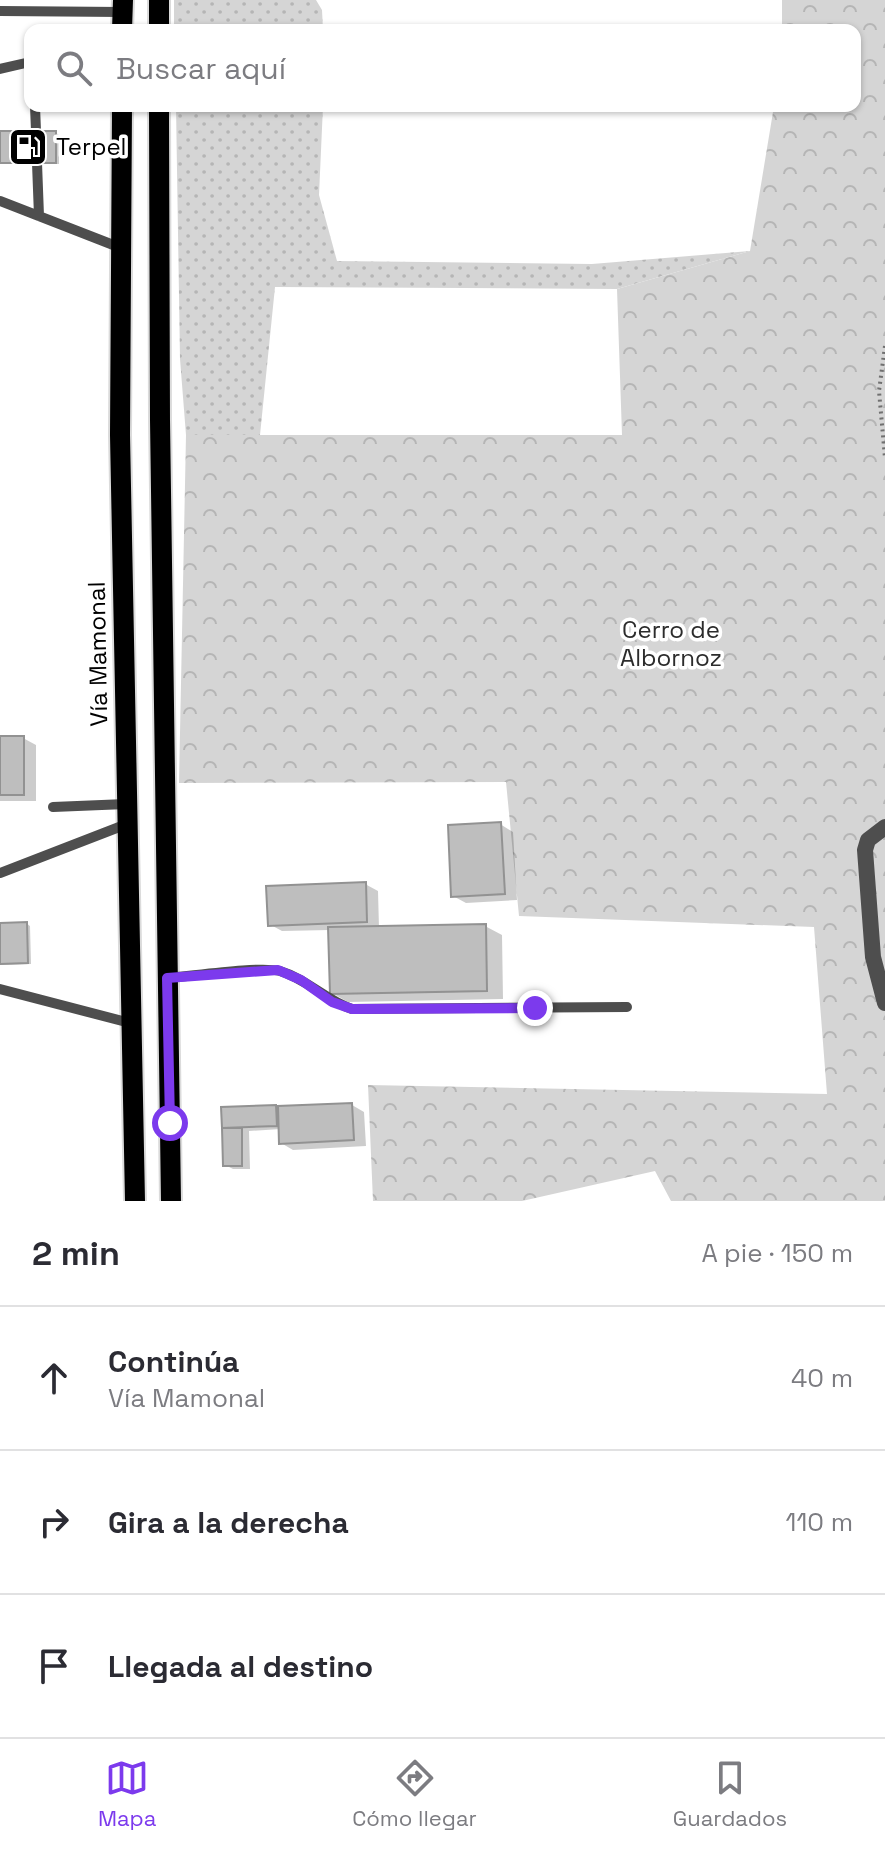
<!DOCTYPE html>
<html lang="es">
<meta charset="utf-8">
<style>
:root{--surface:#fff;--page:#f2f2f3;--text:#2b2b33;--muted:#7c7c81;--line:#e1e1e2;--accent:#7c3aed}
body{margin:0;font-family:"Space Grotesk",sans-serif;background:var(--page);color:var(--text)}
.stop{position:absolute;width:24px;height:24px;margin:-18px;border:6px solid #7c3aed;border-radius:50%;background:#fff}
.stop.end{background:#7c3aed;border-color:#fff;box-shadow:0 2px 8px #0008}
.list{margin:0;padding:0;list-style:none}
h2{display:flex;justify-content:space-between;align-items:center;height:104px;margin:0;padding:0 32px;font-size:34px}
h2 small{font-size:26px;font-weight:400;color:var(--muted)}
.list li{display:grid;grid-template-columns:52px 1fr auto;gap:24px;align-items:center;box-sizing:border-box;height:144px;padding:0 32px;border-top:2px solid var(--line)}
.list b{display:block;font-size:30px;white-space:nowrap}
.list p{margin:0;font-size:26px;white-space:nowrap;color:var(--muted)}
.list em{font-size:26px;font-style:normal;color:var(--muted)}
.icon{flex:none;width:44px;height:44px;fill:none;stroke:currentColor;stroke-width:2;stroke-linecap:round;stroke-linejoin:round}
.map{position:relative;flex:none;width:885px;height:1201px;overflow:hidden}
.search{position:absolute;background:var(--surface);box-shadow:0 2px 6px #0004;left:24px;right:24px;top:24px;height:88px;display:flex;align-items:center;gap:20px;box-sizing:border-box;padding:0 28px;border-radius:16px;color:var(--muted);font-size:30px}
.sheet{height:536px;background:var(--surface)}
nav{display:flex;justify-content:space-around;align-items:center;box-sizing:border-box;height:112px;border-top:2px solid var(--line);background:var(--surface);font-size:22px;color:var(--muted)}
nav a{display:grid;justify-items:center;gap:4px}
nav .on{color:var(--accent)}
.map>svg:first-child{display:block}
.grass{fill:url(#grass-dots)}
.forest{fill:url(#forest-crowns)}
.shadow{fill:#0003}
.building{fill:#bebebe;stroke:#929292;stroke-width:2}
.lines{fill:none;stroke-linecap:round;stroke-linejoin:round}
.primary-casing{stroke:#dbdbdb;stroke-width:24}
.path{stroke:#707070;stroke-width:4;stroke-dasharray:2 4;stroke-linecap:butt}
.service{stroke:#4e4e4e;stroke-width:10}
.minor{stroke:#4e4e4e;stroke-width:16}
.primary{stroke:#000;stroke-width:20}
.route{stroke:#7c3aed;stroke-width:10}
.labels{text-anchor:middle;stroke-width:7;stroke-linejoin:round;paint-order:stroke}
.poi-label{font-size:24px;fill:#000;stroke:#fff;text-anchor:start}
.park-label{font-size:24px;fill:#2c2c2c;stroke:#fff}
.street-label{font-size:24px;fill:#000;stroke:#fff}
</style>
<div class="map">
<svg width="885" height="1201" viewBox="0 0 885 1201">
<defs>
<pattern id="grass-dots" width="8" height="8" patternUnits="userSpaceOnUse" patternTransform="scale(2)"><rect width="8" height="8" fill="#d5d5d5"/><path d="M2 2h.1M6 6h.1" fill="none" stroke="#b5b5b5" stroke-width="1.8" stroke-linecap="round"/></pattern>
<pattern id="forest-crowns" width="20" height="18" patternUnits="userSpaceOnUse" patternTransform="scale(2)"><rect width="20" height="18" fill="#d5d5d5"/><path d="M2 6a3 3 0 1 1 6 0M12 15a3 3 0 1 1 6 0" fill="none" stroke="#b5b5b5"/></pattern>
</defs>
<rect width="100%" height="100%" fill="#fff"/>
<path class="grass" d="M174,0H316L322,10L323,30H174Z
M176,106H323L319,195L337,261L592,264L750,251L617,289L275,287L260,435H186L180,359Z"/>
<path class="forest" d="M782,0H885V1201H671L655,1171L522,1201H373L368,1085L827,1094L814,927L519,916L506,782L179,783L186,435H622L617,289L750,251L774,106H855V30H782Z"/>
<path class="shadow" d="M0,133H56L59,135V164H0Z
M0,738H23L36,745V801H0Z
M500,824L513,832L517,900L466,903L453,896Z
M365,884L378,891L379,928L485,926L502,935L503,999L348,1002L332,993L330,930L282,931L269,924Z
M27,924L30,926L31,964L0,965V925Z
M352,1105L364,1112L366,1146L293,1150L281,1143V1129L249,1131L250,1169H233L225,1165L223,1109Z"/>
<path class="building" d="M0,131H56V163H0Z
M0,736H24V795H0Z
M501,822L505,894L451,897L448,825Z
M366,882L367,922L268,926L266,886Z
M27,922L28,963L0,964V923Z
M486,924L487,991L330,994L328,927Z
M352,1103L354,1140L279,1144L278,1106Z
M276,1105L277,1126L222,1128L221,1107Z
M222,1128H242V1166H223Z"/>
<g class="lines">
<g class="primary-casing">
<path id="primary" d="M159,0V30
M122,30L123,0
M122,106L120,435L135,1201
M159,106L160,420L171,1201"/>
</g>
<path class="path" d="M885,346L879,391L885,458"/>
<path class="service" d="M0,11L122,12
M0,69L30,62
M35,106L36,131
M37,163L39,216
M0,201L121,248
M53,807L126,804
M0,873L127,824
M167,978C193,976 259,966 280,971C307,979 325,1000 352,1009L627,1007
M0,989L130,1023"/>
<path class="minor" d="M885,827L868,840L865,850L873,957L885,1003"/>
<use href="#primary" class="primary"/>
</g>
<g class="lines">
<path class="route" d="M170,1123L167,978L278,970L301,980L332,1002L352,1009L535,1008"/>
</g>
<defs>
<g id="fuel-square" transform="scale(2)"><rect x="-9" y="-9" width="18" height="18" rx="4" fill="#000" stroke="#fff"/><path d="M-5.5-6h7V0h2V4h1.3V-2.5L3-4.5l.8-.8L6-3V5H2.5V1h-1V6h-7ZM-4.2-4.7v3.2H.2V-4.7Z" fill="#fff"/></g>
</defs>
<g fill-rule="evenodd">
<use href="#fuel-square" x="28" y="147"/>
</g>
<g class="labels">
<g class="poi-label">
<text x="56" y="155">Terpel</text>
</g>
<g class="park-label">
<text x="671" y="638">Cerro de<tspan x="671" dy="28">Albornoz</tspan></text>
</g>
<g class="street-label">
<text transform="translate(98 654) rotate(-91)" y="8">Vía Mamonal</text>
</g>
</g>
</svg>
<div class="stop" style="left:170px;top:1123px"></div>
<div class="stop end" style="left:535px;top:1008px"></div>
<div class="search"><svg class="icon" aria-label="search" viewBox="0 0 24 24"><circle cx="10" cy="10" r="6"/><path d="M15 15l6 6"/></svg>Buscar aquí</div>
</div>
<section class="sheet">
<h2>2 min<small>A pie · 150 m</small></h2>
<ul class="list">
<li><svg class="icon" aria-label="ahead" viewBox="0 0 24 24"><path d="M12 20V5M6 11l6-6 6 6"/></svg><div><b>Continúa</b><p>Vía Mamonal</p></div><em>40 m</em></li>
<li><svg class="icon" aria-label="right" viewBox="0 0 24 24"><path d="M7 20v-9h11M14 6l5 5-5 5"/></svg><div><b>Gira a la derecha</b></div><em>110 m</em></li>
<li><svg class="icon" aria-label="arrive" viewBox="0 0 24 24"><path d="M6 21V4h12l-3 4 3 4H6"/></svg><div><b>Llegada al destino</b></div></li>
</ul>
</section>
<nav>
<a class="on"><svg class="icon" aria-label="map" viewBox="0 0 24 24"><path d="M3 6l6-2 6 2 6-2v14l-6 2-6-2-6 2zM9 4v14M15 6v14"/></svg>Mapa</a>
<a><svg class="icon" aria-label="directions" viewBox="0 0 24 24"><path d="M12 3l9 9-9 9-9-9zM9 14v-3h6M13 9l2 2-2 2"/></svg>Cómo llegar</a>
<a><svg class="icon" aria-label="saved" viewBox="0 0 24 24"><path d="M7 4h10v16l-5-4-5 4z"/></svg>Guardados</a>
</nav>
